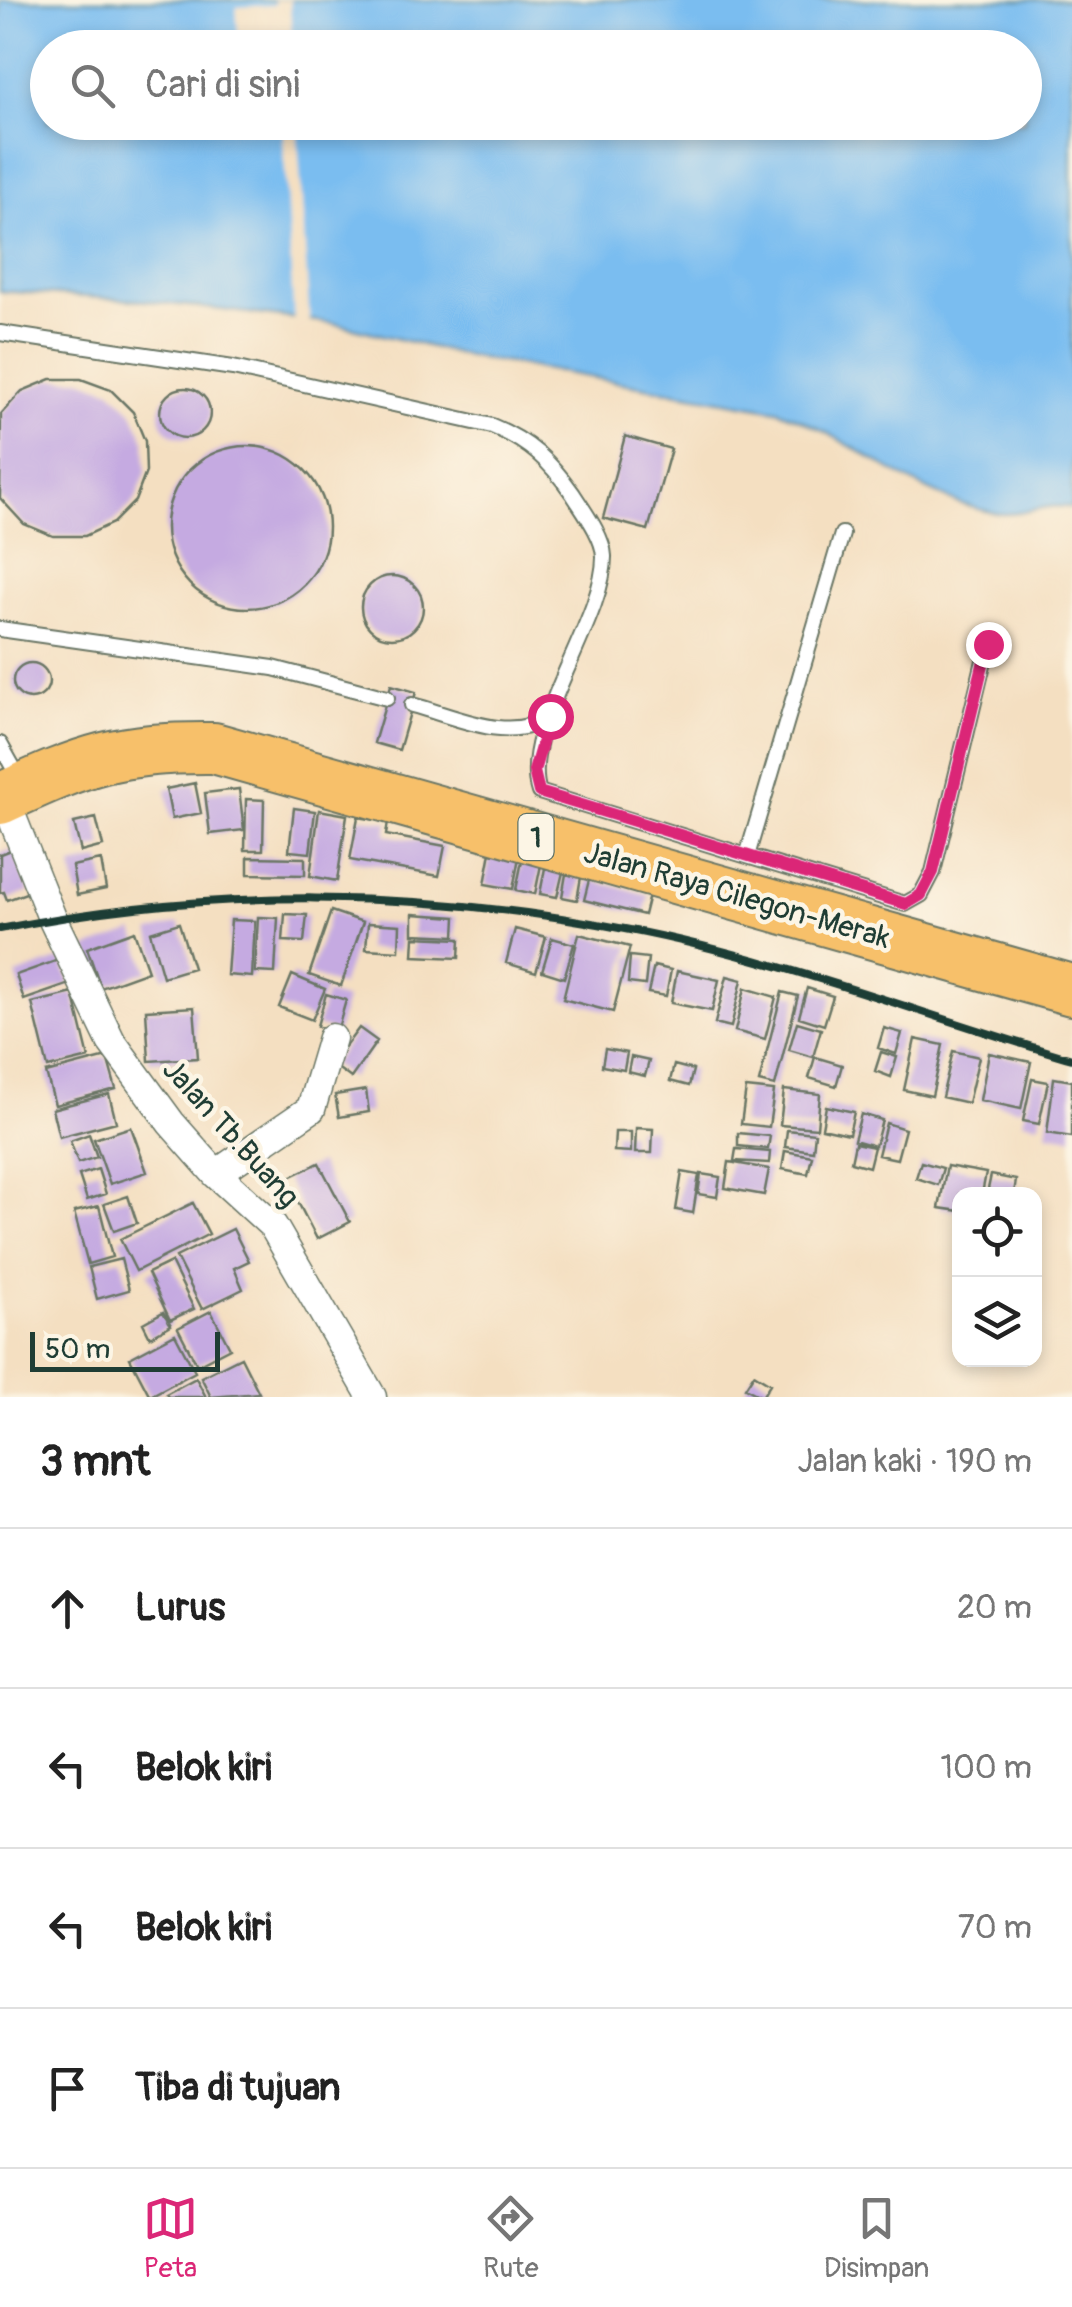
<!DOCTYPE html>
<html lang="id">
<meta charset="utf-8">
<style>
:root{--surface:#fff;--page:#f6f6f6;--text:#222;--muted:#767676;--line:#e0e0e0;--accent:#db2777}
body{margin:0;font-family:Pangolin,sans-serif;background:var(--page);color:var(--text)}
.controls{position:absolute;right:30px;bottom:30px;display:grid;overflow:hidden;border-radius:20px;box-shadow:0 5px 15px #0003}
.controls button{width:90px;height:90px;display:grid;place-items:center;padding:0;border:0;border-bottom:2px solid var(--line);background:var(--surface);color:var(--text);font:50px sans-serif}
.scale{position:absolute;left:30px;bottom:25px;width:190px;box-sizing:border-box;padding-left:10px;border:5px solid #1f3d34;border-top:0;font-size:28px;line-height:35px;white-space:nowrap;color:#1f3d34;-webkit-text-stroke:8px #fcf5e5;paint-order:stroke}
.stop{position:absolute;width:30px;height:30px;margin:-22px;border:8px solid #db2777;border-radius:50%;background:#fff}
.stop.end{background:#db2777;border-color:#fff;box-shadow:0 2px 10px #0008}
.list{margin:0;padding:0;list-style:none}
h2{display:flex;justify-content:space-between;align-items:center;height:130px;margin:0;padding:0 40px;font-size:42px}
h2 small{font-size:32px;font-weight:400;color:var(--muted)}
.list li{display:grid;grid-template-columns:65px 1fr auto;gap:30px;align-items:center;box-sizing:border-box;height:160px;padding:0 40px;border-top:2px solid var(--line)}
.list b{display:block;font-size:38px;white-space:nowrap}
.list em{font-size:32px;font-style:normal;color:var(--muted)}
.icon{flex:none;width:55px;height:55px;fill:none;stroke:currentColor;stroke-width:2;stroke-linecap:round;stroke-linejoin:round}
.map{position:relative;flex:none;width:1072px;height:1397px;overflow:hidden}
.search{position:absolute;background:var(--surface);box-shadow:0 5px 15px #0003;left:30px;right:30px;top:30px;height:110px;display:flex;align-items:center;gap:25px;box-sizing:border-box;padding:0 35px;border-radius:55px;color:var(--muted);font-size:38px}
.sheet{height:770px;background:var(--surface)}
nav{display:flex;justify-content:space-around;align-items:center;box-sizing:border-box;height:140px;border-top:2px solid var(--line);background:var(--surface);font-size:28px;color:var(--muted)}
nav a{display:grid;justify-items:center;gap:5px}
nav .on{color:var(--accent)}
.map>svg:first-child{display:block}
.water{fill:#7abdf0;stroke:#4c7d92;stroke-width:2.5;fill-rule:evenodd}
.pier{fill:#f4dfc1}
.building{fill:#c5aae1}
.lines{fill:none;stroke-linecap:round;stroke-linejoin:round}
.lane-casing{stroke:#6a7665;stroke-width:18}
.street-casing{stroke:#6a7665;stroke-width:31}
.highway-casing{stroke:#6a7665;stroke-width:54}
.lane{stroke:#fff;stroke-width:14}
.street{stroke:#fff;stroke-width:28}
.highway{stroke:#f7c06b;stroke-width:50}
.rail{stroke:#1f3d34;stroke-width:8}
.route{stroke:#db2777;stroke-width:12}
.labels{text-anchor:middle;stroke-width:9;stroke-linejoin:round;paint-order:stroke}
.shield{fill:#fcf5e5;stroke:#617469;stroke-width:2.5}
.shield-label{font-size:28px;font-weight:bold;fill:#1f3d34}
.street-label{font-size:30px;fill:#1f3d34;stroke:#fcf5e5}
</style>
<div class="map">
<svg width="1072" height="1397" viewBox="0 0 1072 1397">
<rect width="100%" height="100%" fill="#fcf5e5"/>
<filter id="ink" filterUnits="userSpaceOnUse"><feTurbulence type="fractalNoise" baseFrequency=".01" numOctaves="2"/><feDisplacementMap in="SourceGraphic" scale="20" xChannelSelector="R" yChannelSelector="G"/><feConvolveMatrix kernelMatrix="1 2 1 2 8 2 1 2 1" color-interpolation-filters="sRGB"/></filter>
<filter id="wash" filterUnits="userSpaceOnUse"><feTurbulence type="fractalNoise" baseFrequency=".0048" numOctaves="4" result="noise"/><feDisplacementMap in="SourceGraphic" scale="40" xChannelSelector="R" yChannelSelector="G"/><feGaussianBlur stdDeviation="2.25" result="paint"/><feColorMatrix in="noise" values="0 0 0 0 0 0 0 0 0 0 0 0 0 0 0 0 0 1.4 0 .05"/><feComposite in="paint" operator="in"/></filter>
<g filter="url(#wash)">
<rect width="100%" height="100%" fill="#f4dfc1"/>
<path class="water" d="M0,0H1072V508C1047,501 1020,518 995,513C915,498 852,437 777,410L468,356L333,323L147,301L0,291ZM48,48H1024V122H48Z"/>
<path class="pier" d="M275,0H290L292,47H239L236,7L274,5Z
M282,123H297L310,325L294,323Z"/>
<g id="blocks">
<path class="building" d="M51,379H81L111,390L133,412L145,441L146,472L135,501L113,523L85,536H53L24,524L0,498L1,414L22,391Z
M160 413a25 25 0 1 1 50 0a25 25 0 1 1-50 0Z
M625,436L671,449L648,530L603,518Z
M166 527a81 81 0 1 1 162 0a81 81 0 1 1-162 0Z
M361 607a31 31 0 1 1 62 0a31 31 0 1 1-62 0Z
M13 681a18 18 0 1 1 36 0a18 18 0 1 1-36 0Z
M391,685L416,692L399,750L374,743Z
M195,783L201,813L172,819L166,789Z
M239,789L244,830L210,834L205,793Z
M246,799L264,800L263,850H245Z
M294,808L315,811L310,853L289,851Z
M319,810L347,815L337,881L310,876Z
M358,817L388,822L386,835L445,846L439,876L350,860Z
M96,818L103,846L81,852L74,823Z
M13,849L29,892L7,900L4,892L0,893V854Z
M491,852L519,857L513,889L485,884Z
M523,856L542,860L535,894L516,890Z
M248,857L305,858V875L248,874Z
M101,860L106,889L77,895L72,866Z
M545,868L563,872L557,897L540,894Z
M566,874L581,877L577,900L562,897Z
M589,880L649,895L644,915L584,900Z
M331,911L363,922L341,986L309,975Z
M285,914L307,915L304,942L283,941Z
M413,914L456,917L455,936L413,934Z
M258,917L278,918L275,973L255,972Z
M231,920L255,921L252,977L227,975Z
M179,923L193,968L163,977L150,932Z
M368,923L400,925L399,951L366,949Z
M515,929L546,937L536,972L506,963Z
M134,931L148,971L101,988L87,948Z
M579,934L630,947L613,1012L563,999Z
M414,937L460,939L459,958L413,956Z
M552,938L574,944L564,978L542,971Z
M630,956L648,958L645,985L628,983Z
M61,959L70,984L24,1000L16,975Z
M654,966L671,970L666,996L648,993Z
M677,971L719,980L712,1011L671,1003Z
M292,975L325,989L312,1020L279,1007Z
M727,976L742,980L731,1027L715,1023Z
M745,988L776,997L765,1039L735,1031Z
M807,988L833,996L824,1025L799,1017Z
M782,992L798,996L775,1086L759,1082Z
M73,993L89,1058L48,1068L32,1003Z
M326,994L346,1000L337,1032L317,1026Z
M194,1007L198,1058L149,1061L146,1010Z
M797,1022L821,1029L813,1057L789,1050Z
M359,1028L377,1041L351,1078L332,1064Z
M884,1028L902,1033L896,1054L878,1048Z
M915,1039L943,1045L932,1096L904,1090Z
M605,1049L627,1053L624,1070L602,1066Z
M953,1051L979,1057L968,1103L942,1097Z
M881,1052L897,1057L891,1077L875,1071Z
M989,1053L1031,1062L1021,1109L980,1100Z
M107,1057L116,1089L55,1105L46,1073Z
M631,1057L649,1061L645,1076L628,1072Z
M815,1057L842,1065L836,1086L809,1078Z
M674,1065L693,1070L689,1086L670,1081Z
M1054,1078L1072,1081V1137L1047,1133Z
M1032,1079L1048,1082L1039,1124L1023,1121Z
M746,1088L774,1091L769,1127L741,1124Z
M366,1090L369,1112L339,1117L335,1095Z
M784,1090L820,1094L817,1128L780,1125Z
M109,1094L116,1122L59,1137L52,1109Z
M826,1106L854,1112L849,1134L822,1128Z
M861,1114L882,1120L875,1146L854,1140Z
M886,1123L905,1129L897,1159L878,1155Z
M131,1127L147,1172L110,1184L94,1139Z
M636,1128L653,1129L652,1153H635Z
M787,1130L815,1133L813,1151L785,1147Z
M615,1132H631V1152L614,1151Z
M738,1133L770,1136L768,1149L738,1146Z
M89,1134L97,1157L78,1163L70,1141Z
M855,1143L874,1147L869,1167L851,1162Z
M736,1149L770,1152L769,1163L734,1161Z
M785,1151L812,1156L808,1174L782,1169Z
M729,1162L769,1169L764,1195L725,1188Z
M921,1162L943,1168L938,1185L916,1178Z
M319,1163L350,1222L317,1239L286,1179Z
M947,1166L986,1173L982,1194H960V1211L939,1208Z
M98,1169L106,1194L87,1200L79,1175Z
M682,1172L699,1175L693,1213L676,1210Z
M701,1174L720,1177L717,1197L698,1194Z
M991,1175L1016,1180L1014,1194H987Z
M128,1196L137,1223L114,1231L104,1204Z
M193,1203L209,1234L136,1271L120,1239Z
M99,1206L112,1257L88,1264L74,1212Z
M233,1229L249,1261L234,1268L243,1289L202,1309L176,1257Z
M121,1259L129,1290L97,1299L89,1267Z
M171,1262L194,1309L170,1320L148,1273Z
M211,1311L230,1348L197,1365L178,1328Z
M163,1312L171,1325L150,1337L143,1323Z
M175,1334L195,1372L150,1396L130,1358Z
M241,1357L259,1393L211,1397L201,1377Z
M754,1374L770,1384L762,1397L745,1388Z
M196,1378L206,1397H168L166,1394Z"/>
</g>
</g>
<g filter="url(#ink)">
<use href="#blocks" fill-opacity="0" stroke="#6a7665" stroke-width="2.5"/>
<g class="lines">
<g class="lane-casing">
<path id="lane" d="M0,333L233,368L492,426C529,441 550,461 573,494C583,510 603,536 604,556C605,620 518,732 539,792L747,856L842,534
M0,629L273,668L387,698
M412,705C455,716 511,745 549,716
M0,744L19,778
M747,856L905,904L921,895L933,872L988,644"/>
</g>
<g class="street-casing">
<path id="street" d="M4,797L52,918L111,1041L171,1123L216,1174L273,1226L372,1397
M216,1174L311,1109L332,1038"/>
</g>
<g class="highway-casing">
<path id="highway" d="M0,799C86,759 118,747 214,748L1072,990"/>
</g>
<use href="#lane" class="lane"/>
<use href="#street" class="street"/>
<use href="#highway" class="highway"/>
<path class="rail" d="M0,929C208,887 422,889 630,930C781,959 925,1016 1072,1059"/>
</g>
</g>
<g class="lines" filter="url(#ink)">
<path class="route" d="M550,716L534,771L539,792L906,904L921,895L933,872L988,644"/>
</g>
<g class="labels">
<rect class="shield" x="518.5" y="814" width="35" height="46" rx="8"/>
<g class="shield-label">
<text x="536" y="847">1</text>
</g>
<g class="street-label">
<text transform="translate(737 895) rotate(16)" y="10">Jalan Raya Cilegon-Merak</text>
<text transform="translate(231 1133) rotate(48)" y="10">Jalan Tb.Buang</text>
</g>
</g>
</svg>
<div class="controls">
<button><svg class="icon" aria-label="locate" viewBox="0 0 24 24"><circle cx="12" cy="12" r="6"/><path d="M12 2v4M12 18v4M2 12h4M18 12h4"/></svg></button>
<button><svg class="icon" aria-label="layers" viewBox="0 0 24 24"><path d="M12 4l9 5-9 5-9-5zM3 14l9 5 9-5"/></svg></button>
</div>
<div class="scale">50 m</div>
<div class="stop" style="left:550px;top:716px"></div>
<div class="stop end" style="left:988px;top:644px"></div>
<div class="search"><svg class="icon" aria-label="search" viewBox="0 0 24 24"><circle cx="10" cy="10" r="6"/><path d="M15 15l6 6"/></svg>Cari di sini</div>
</div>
<section class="sheet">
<h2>3 mnt<small>Jalan kaki · 190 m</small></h2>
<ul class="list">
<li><svg class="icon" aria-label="ahead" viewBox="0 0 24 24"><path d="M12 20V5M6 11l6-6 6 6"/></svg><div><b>Lurus</b></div><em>20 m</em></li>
<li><svg class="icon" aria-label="left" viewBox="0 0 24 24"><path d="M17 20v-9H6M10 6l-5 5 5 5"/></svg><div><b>Belok kiri</b></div><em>100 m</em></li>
<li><svg class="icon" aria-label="left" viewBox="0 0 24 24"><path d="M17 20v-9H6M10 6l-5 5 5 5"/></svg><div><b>Belok kiri</b></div><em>70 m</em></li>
<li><svg class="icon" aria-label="arrive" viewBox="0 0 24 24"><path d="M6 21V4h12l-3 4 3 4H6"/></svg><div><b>Tiba di tujuan</b></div></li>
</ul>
</section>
<nav>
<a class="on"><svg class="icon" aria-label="map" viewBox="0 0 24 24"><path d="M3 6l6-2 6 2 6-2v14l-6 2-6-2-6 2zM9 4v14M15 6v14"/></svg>Peta</a>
<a><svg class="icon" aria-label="directions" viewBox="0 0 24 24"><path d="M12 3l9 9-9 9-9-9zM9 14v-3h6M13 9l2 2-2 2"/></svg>Rute</a>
<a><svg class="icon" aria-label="saved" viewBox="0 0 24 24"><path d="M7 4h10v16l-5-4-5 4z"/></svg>Disimpan</a>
</nav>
